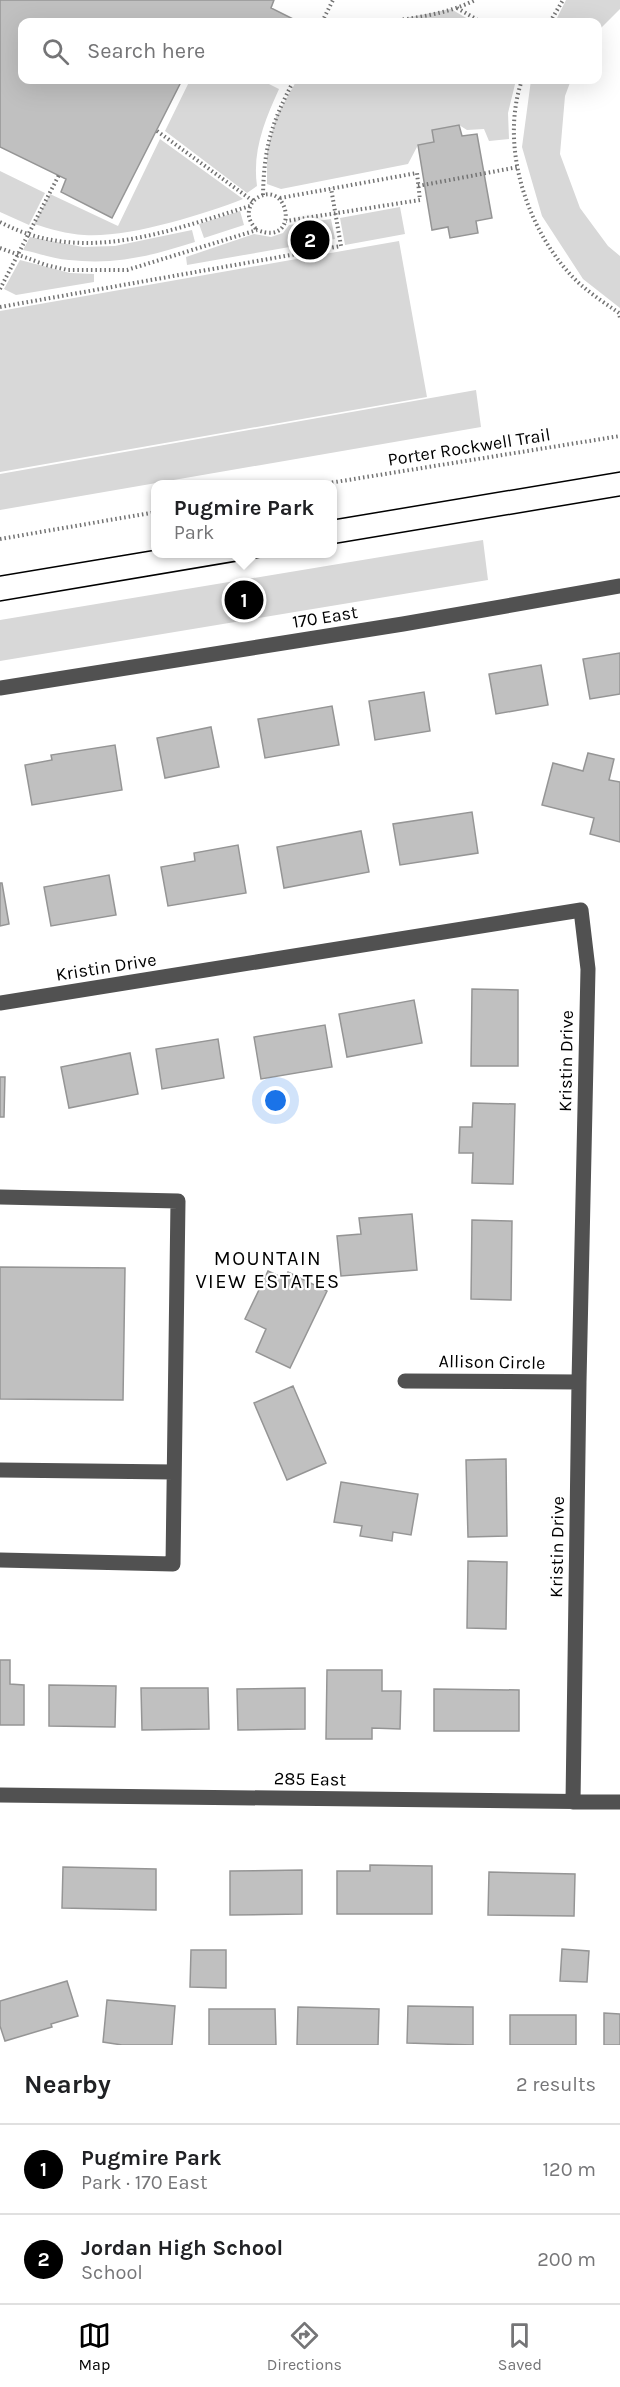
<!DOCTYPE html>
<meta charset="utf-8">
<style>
:root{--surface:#fff;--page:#f2f2f2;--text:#202124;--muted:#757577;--line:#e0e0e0;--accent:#000}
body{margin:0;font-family:Karla,sans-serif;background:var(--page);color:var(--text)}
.you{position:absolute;left:276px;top:1101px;width:21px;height:21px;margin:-15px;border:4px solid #fff;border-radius:50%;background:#1a73e8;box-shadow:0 0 0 9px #1a73e833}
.badge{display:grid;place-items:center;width:39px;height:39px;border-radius:50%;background:var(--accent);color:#fff;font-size:20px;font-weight:700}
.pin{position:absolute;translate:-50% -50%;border:3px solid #fff;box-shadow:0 2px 6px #0006}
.popup{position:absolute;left:151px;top:480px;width:186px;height:78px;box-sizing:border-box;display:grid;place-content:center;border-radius:12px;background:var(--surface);filter:drop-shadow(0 2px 4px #0005);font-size:20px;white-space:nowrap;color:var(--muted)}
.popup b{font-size:22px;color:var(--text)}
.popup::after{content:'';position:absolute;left:50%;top:100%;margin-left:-12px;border:12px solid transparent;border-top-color:var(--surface)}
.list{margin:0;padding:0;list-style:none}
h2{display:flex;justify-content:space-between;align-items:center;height:78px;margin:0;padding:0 24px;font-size:26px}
h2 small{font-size:20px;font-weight:400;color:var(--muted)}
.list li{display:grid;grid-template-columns:39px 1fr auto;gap:18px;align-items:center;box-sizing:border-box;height:90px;padding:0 24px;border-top:2px solid var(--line)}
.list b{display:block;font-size:22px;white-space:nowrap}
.list p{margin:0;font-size:20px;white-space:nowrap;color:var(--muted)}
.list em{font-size:20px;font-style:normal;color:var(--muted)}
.icon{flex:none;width:33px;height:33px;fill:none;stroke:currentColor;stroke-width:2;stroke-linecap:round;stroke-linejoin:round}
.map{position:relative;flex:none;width:620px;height:2045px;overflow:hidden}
.search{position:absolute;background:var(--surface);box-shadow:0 6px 24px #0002;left:18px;right:18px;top:18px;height:66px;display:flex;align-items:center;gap:15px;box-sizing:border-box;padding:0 21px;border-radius:12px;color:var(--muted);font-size:22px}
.sheet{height:258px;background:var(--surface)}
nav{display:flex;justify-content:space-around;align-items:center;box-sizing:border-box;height:84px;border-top:2px solid var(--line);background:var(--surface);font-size:16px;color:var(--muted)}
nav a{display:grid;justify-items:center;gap:3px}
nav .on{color:var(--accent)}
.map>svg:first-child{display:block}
.green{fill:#d8d8d8}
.building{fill:#c0c0c0;stroke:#959595;stroke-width:1.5}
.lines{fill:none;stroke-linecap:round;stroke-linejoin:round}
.path{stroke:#737373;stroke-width:4;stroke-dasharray:1.5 3;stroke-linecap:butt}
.minor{stroke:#515151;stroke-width:15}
.tram{stroke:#000;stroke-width:1.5}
.labels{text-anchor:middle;stroke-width:4.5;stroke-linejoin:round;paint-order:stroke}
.street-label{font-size:18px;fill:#000;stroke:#fff}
.neighbourhood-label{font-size:20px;letter-spacing:1.5px;fill:#000;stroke:#fff}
</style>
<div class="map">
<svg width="620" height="2045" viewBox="0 0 620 2045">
<rect width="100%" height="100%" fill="#fff"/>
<path class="green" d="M566,0H620V9L598,31V22H555Z
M451,9L473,22H386Z
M190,80H261L279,89C265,120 252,151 257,186L247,193L165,131Z
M297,80H516L508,113L509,139L489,141L484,129L467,130L459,125L433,130L434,142L418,145L408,164L281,189L267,184V151L276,117Z
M531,80H571L565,96L560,154L580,208L608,246L620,256V308L583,279L542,216L522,147Z
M160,139L243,199C202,215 128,238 84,235C67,234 50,229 34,224L50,194L118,226Z
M0,171L45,193L29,225L0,212Z
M400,207L405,234L345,245L340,218Z
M240,211L244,225L204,238L199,224Z
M331,219L335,239L187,265L186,257L254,234L271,237L283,233L289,225Z
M192,230L195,242C151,256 116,265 69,260C54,259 38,253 23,250L30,237L83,247L115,246Z
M399,241L427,397L0,472V311Z
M20,260L70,273L94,274V282L16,295L4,289Z
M476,390L481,427L0,510V474Z
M483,540L488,580L0,661V620Z"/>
<path class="building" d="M0,0H274L271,8L299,22H22V80H182L112,218L61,192L66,179L0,147Z
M459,125L462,136L477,134L492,218L476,221L478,233L450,238L448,227L432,230L418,145L434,142L432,130Z
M620,653V694L590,699L583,659Z
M541,665L548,705L496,714L489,674Z
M424,692L430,731L375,740L369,701Z
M332,706L339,745L265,758L258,719Z
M211,727L219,767L165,778L157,738Z
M115,745L122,790L32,805L25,765L52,760L51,755Z
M588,753L614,759L609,780L620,782V842L590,834L594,818L542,805L553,763L583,771Z
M472,812L478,853L400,865L393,824Z
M361,831L369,872L284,888L277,847Z
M238,845L246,893L168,906L161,867L195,861L194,853Z
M109,875L116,915L51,926L44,887Z
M0,883H2L9,924L0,926Z
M472,989L518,990V1066H471Z
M414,1000L422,1043L347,1057L339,1014Z
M325,1025L332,1067L261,1079L254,1037Z
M218,1039L224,1078L162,1089L156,1049Z
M130,1053L138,1094L69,1108L61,1067Z
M0,1077H5L4,1117H0Z
M473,1103L515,1104L513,1184L472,1183L473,1153H459L460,1127H472Z
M412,1214L417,1270L341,1276L337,1236L361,1234L359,1218Z
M472,1220L512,1221L511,1300L471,1299Z
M0,1267L125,1268L123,1400L0,1399Z
M268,1271L285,1279L288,1272L327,1291L290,1368L256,1352L266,1329L245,1319Z
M293,1386L326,1463L287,1480L254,1403Z
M506,1459L507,1536L468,1537L466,1460Z
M341,1482L418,1494L411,1535L393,1532L392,1541L360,1536L362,1526L334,1522Z
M468,1561L507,1562L506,1629L467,1628Z
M0,1660H10V1684L24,1685V1725H0Z
M327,1670H382V1691H401L400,1729L372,1728V1739H326Z
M49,1685L116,1686L115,1727L49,1726Z
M141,1688H208L209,1729L142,1730Z
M305,1688V1729L238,1730L237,1689Z
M434,1689L519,1690V1731H434Z
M370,1865L432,1866V1914H337V1871H370Z
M63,1867L156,1869V1910L62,1908Z
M302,1870V1914L230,1915V1871Z
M489,1872L575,1874L574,1916L488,1915Z
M562,1949L589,1951L587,1982L560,1981Z
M191,1950H226V1988L190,1987Z
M67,1981L78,2016L51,2024L52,2027L5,2041L0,2026V2001Z
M107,2000L175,2006L172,2045H122L103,2042Z
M408,2006L473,2007V2045L407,2043Z
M298,2007L379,2009L378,2045H297Z
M209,2009H275L276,2045H209Z
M604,2013L620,2014V2045H604Z
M510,2015H576V2045H510Z"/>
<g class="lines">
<path class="path" d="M457,8L481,22
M322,22L333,0
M385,22C414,18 448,14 475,0
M550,22L563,0
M522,80C500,144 525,224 569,273C583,289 602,301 619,313L620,318
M157,131L253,201
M418,186L518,167
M263,195C264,146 272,122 294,80
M280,198L417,173L420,200L286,221
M0,222C83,266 168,231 250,206
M0,248L46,265L68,270H127L257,230C303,248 288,172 253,201C246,212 248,221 257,230
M0,289L59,175
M0,307L341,246L331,188
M323,484L620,436
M0,539L156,512"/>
<path class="minor" d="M0,688L403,624L620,586
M0,1003L581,910L588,969L579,1382L573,1802
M0,1197L178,1201L173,1564L0,1560
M405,1381L579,1382
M0,1470L174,1472
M0,1795L620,1802"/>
<path class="tram" d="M332,520L620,472
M332,544L620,496
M0,576L156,550
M0,601L279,554"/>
</g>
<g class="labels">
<g class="street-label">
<text transform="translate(469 447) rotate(-9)" y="6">Porter Rockwell Trail</text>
<text transform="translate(325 617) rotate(-9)" y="6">170 East</text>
<text transform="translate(106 967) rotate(-9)" y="6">Kristin Drive</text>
<text transform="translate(566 1061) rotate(-89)" y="6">Kristin Drive</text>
<text transform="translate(492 1362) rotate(1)" y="6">Allison Circle</text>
<text transform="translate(557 1547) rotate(-89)" y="6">Kristin Drive</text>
<text transform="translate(310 1779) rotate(1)" y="6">285 East</text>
</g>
<g class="neighbourhood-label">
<text x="268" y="1265">MOUNTAIN<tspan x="268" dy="23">VIEW ESTATES</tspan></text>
</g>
</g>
</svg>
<div class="you"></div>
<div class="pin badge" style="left:244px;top:600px">1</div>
<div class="popup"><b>Pugmire Park</b>Park</div>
<div class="pin badge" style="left:310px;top:240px">2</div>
<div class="search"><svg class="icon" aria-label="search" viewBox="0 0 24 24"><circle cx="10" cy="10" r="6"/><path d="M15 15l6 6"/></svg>Search here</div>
</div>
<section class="sheet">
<h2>Nearby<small>2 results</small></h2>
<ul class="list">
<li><span class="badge">1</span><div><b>Pugmire Park</b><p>Park · 170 East</p></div><em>120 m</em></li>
<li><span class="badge">2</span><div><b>Jordan High School</b><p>School</p></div><em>200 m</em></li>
</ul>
</section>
<nav>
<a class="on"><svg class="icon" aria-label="map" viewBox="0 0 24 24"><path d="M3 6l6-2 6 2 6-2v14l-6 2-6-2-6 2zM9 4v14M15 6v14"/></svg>Map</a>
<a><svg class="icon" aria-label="directions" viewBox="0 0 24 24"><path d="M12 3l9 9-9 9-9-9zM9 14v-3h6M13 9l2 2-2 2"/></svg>Directions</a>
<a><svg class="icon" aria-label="saved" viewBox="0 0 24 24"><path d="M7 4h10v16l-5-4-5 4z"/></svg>Saved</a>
</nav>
